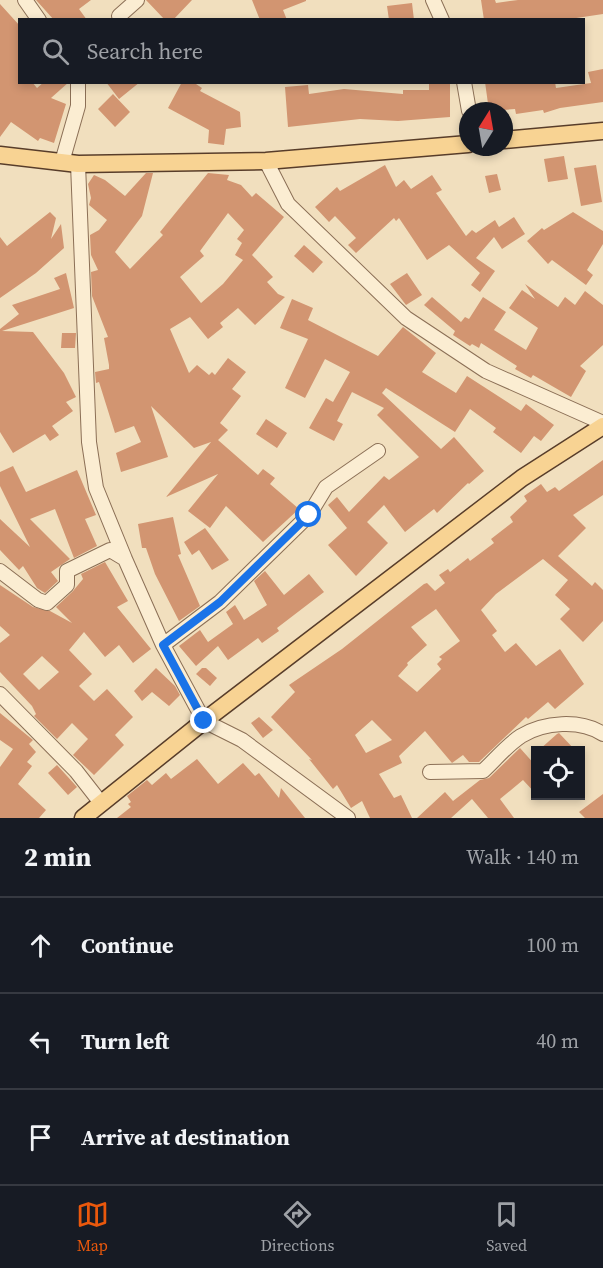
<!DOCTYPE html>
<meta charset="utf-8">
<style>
:root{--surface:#171b24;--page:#242831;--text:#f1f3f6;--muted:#9ea1a6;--line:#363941;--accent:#ea580c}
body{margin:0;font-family:"Source Serif 4",serif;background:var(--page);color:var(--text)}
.controls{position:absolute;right:18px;bottom:18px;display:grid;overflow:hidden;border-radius:0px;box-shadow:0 3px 9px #0003}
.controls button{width:54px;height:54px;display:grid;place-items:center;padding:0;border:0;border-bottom:2px solid var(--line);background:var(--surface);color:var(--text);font:30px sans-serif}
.compass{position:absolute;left:459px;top:102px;width:54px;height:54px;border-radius:50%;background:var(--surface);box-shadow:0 3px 9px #0003;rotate:11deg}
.stop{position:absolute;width:18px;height:18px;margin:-14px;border:4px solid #1a73e8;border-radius:50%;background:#fff}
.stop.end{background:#1a73e8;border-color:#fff;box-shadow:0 2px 6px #0008}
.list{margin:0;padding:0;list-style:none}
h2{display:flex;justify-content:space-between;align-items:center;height:78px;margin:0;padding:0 24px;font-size:26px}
h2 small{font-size:20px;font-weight:400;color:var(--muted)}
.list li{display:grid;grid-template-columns:39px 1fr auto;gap:18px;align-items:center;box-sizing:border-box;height:96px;padding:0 24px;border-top:2px solid var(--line)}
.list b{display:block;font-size:22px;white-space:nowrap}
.list em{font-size:20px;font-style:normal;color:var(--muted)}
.icon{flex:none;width:33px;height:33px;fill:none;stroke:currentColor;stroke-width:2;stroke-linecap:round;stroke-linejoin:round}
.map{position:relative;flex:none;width:603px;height:818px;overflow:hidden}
.search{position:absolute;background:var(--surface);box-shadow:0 3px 9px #0003;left:18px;right:18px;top:18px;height:66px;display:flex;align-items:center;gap:15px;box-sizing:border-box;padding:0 21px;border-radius:0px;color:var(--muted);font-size:22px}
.sheet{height:366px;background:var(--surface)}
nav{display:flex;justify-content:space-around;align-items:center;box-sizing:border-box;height:84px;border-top:2px solid var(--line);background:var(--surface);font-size:16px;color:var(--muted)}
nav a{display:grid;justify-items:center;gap:3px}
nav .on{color:var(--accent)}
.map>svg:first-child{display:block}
.building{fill:#d29571;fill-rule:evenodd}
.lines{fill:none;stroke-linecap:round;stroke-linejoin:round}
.minor-casing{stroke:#8b6f56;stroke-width:16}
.major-casing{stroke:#583d2a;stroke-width:19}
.minor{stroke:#fbedd2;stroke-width:14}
.major{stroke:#f8d393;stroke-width:16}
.route{stroke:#1a73e8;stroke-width:8}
</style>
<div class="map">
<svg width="603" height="818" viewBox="0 0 603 818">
<rect width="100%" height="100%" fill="#f1dfbe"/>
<path class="building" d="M36,0H91L79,9L87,20H54Z
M146,0H192L173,20H165Z
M252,0H306V1L283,10L287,20H260Z
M481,0H495L496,3L518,0H603V14L563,20H484Z
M412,3L414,20H389L387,6Z
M0,4L20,26V82H32L37,88L44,82H69L51,98L66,104L54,143L40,138L38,141L11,122L0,137Z
M603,69V102L560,108L544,113L543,110L516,114L515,109L489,111L485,82H555L556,88L591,83L588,72Z
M106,82H140L119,99Z
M182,82H193L202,88L200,91L240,112L241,127L226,129L224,145L208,143L209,130L168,108Z
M429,82H450V117L398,121L360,119L288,127L285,87L308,85L309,94L344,89L403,94V90H429Z
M113,94L130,112L115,127L98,109Z
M564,156L568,179L548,182L544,159Z
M385,165L396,187L404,180L411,189L432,175L442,190L436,193L466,236L472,230L476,233L495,220L499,227L514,217L525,234L502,249L494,237L476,258L495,271L480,292L471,285L480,273L449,245L427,260L399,218L396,221L394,218L356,253L348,245L356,238L335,216L329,222L315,207L337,187L340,191Z
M596,165L602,202L581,206L574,168Z
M146,173H153L142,216L115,252L130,269L163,235L160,232L208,173L229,175L227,180L241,185L252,197L256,193L284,217L252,255L273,277L267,282L278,294L285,297L255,325L238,308L220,323L223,327L208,339L190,317L170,329L189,373L197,365L209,375L212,372L215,375L228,358L246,372L232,389L241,396L220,423L228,430L218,440L258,475L263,469L275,478L270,484L299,509L263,542L226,506L210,528L188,511L218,474L166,497L211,442L194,448L151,406L168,457L121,472L116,453L141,442L134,426L115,433L99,382L96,383L95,372L109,369V365L104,338L108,337L92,296L91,272L98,270L91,255L90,235L99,230L107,220L89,205L91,198L88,184L94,175L105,180L125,196ZM228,213L244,230L237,239L242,243L235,255L243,260L223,284L201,303L180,277L204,256L200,251Z
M497,174L501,190L489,193L485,176Z
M50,212L56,218L51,239L61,224L64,248L36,273L0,298V237L7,246Z
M573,212L603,231V244L587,270L593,275L586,285L552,260L548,264L527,241L542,228L544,230Z
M304,245L323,262L313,273L294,256Z
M66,273L74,308L2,331L33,332L64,373L76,397L66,402L73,411L52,426L59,435L50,441L45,434L13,453L0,432V329L19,314L12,305L60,289L54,278Z
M407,273L422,295L406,305L390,284Z
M525,284L558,307L565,297L575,305L585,291L603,305V345L580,366L586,371L571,397L533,375L531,378L515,369L517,366L481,343L479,348L472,344L470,346L453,335L455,331L424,305L432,297L461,322L465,317L469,319L483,297L506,312L494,330L526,350L538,328L509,308L522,290L535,299Z
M292,299L313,308L308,320L378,356L403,327L436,353L422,372L456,393L467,376L521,411L526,404L554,425L541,441L534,436L521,453L493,432L496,428L470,409L455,432L386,388L382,393L441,449L454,437L484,471L469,484L468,483L437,513L434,509L405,532L384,505L367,522L388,543L356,576L328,545L347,528L328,505L337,497L349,512L384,476L389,480L419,457L377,415L384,408L352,392L337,421L343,424L334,441L309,428L326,398L333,402L350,372L325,359L305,398L285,388L308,339L280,328Z
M62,333H76L75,348H61Z
M266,419L287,433L277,448L256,434Z
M603,460V495L573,515L586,528L558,556L592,586L595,582L603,590V621L583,642L560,619L570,609L555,595L568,580L543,559L496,594L481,610L497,631L492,635L505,652L516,643L536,666L560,649L584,684L555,709L548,702L528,719L526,717L479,762H469L463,755L452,763L425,731L399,756L402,763L379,774L394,798L401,795L412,818H370L362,801L351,808L337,785L333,789L309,759L312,760L271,717L295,692L289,685L342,649L424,584L427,583L435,591L445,583L439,575L448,569L450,572L468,558L470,561L494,543L491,539L513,522L510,517L527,501L524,496L541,484L547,492L555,487L559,491ZM436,609L460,641L439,657L442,659L437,664L441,669L417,692L398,676L408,665L407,663L427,645L411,627ZM372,720L392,740L366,753L355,735Z
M13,466L26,492L77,470L96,515L85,519L97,546L74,558L55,509L30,519L70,559L51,572L58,581L45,593L37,588L23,566L19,570L0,550V519L30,547L0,486V472Z
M173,517L181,554L178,555L200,606L179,621L155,574L146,548H142L138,524Z
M205,528L229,560L212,570L199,550L192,555L184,542Z
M105,562L128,601L117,607L151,649L133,663L119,645L105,657L84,632L69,650L92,674L79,686L94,701L107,689L133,717L115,735L124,745L94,775L73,755L88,739L72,723L57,739L34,716L36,714L32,706L0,672V643L10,635L0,626V585L33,607L50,611L72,623L56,607L73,591L83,579L81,574ZM42,656L59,672L39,690L23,674Z
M265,571L284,595L309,574L324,592L277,628L279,631L262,643L258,638L228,660L218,646L196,666L179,646L200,630L208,642L233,624L226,612L235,605L244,620L267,605L254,581Z
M156,668L175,686L180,695L169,706L152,692L142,701L134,691Z
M202,668H206L217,678L210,686L196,674Z
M0,713L33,740L29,744L36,752L27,762L32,766L18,784L46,810L39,818H0V767L13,749L0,740Z
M259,717L273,730L263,738L251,723Z
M559,733L575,750H539L557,734Z
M520,748L536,766V794L523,780L500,799L514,818H488L472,799L451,818H417L445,792L453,801L480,780L489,778Z
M197,759L218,784L243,763L255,776L259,773L279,798L281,788L305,818H117L131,807L128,804L131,802L127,796L147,780L152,785L166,773L171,779Z
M57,765L77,787L68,795L48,773Z
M603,794V818H585L579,812Z"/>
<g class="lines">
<g class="minor-casing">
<path id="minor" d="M25,0L39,20
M433,0L442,20
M119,16L137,0
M464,82L469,111
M266,161L288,204L406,318L486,371L603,423
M62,162L78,106V82
M78,164L89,442L96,488L125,559L163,645L204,721L242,740L348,818
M0,571L38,600L47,603L67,585V571L110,550L125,559
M163,645L220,602L309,515L326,487L378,451
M0,694L76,771L101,803
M430,772L483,771C495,760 507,745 521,736C544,722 580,719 603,734"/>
</g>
<g class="major-casing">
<path id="major" d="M504,140L603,131
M0,155L78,164L266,161L468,144
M83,818L204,721L522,478L603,426"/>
</g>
<use href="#minor" class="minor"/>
<use href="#major" class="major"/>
</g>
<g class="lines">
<path class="route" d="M204,721L163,645L220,602L309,515"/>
</g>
</svg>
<div class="controls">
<button><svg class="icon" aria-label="locate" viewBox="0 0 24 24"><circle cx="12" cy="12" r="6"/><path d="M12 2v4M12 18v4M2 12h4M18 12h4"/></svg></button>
</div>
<svg class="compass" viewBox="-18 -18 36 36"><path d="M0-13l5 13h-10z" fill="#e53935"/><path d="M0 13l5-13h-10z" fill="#9ea1a6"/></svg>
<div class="stop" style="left:309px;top:515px"></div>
<div class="stop end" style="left:204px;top:721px"></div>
<div class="search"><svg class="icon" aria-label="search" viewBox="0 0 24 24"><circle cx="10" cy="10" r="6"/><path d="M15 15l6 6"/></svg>Search here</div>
</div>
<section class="sheet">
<h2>2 min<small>Walk · 140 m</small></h2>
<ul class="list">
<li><svg class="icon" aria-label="ahead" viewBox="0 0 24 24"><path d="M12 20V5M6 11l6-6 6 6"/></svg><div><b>Continue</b></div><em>100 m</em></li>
<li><svg class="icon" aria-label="left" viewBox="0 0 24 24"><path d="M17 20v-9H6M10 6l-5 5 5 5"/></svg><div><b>Turn left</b></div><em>40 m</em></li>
<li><svg class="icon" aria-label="arrive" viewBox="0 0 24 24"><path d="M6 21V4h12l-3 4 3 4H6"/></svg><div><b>Arrive at destination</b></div></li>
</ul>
</section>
<nav>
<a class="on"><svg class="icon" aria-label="map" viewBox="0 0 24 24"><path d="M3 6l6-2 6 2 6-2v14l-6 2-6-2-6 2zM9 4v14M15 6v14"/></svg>Map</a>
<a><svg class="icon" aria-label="directions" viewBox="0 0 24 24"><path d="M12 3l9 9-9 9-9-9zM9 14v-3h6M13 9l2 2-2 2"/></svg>Directions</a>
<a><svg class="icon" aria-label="saved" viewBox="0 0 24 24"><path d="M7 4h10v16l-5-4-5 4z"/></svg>Saved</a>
</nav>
